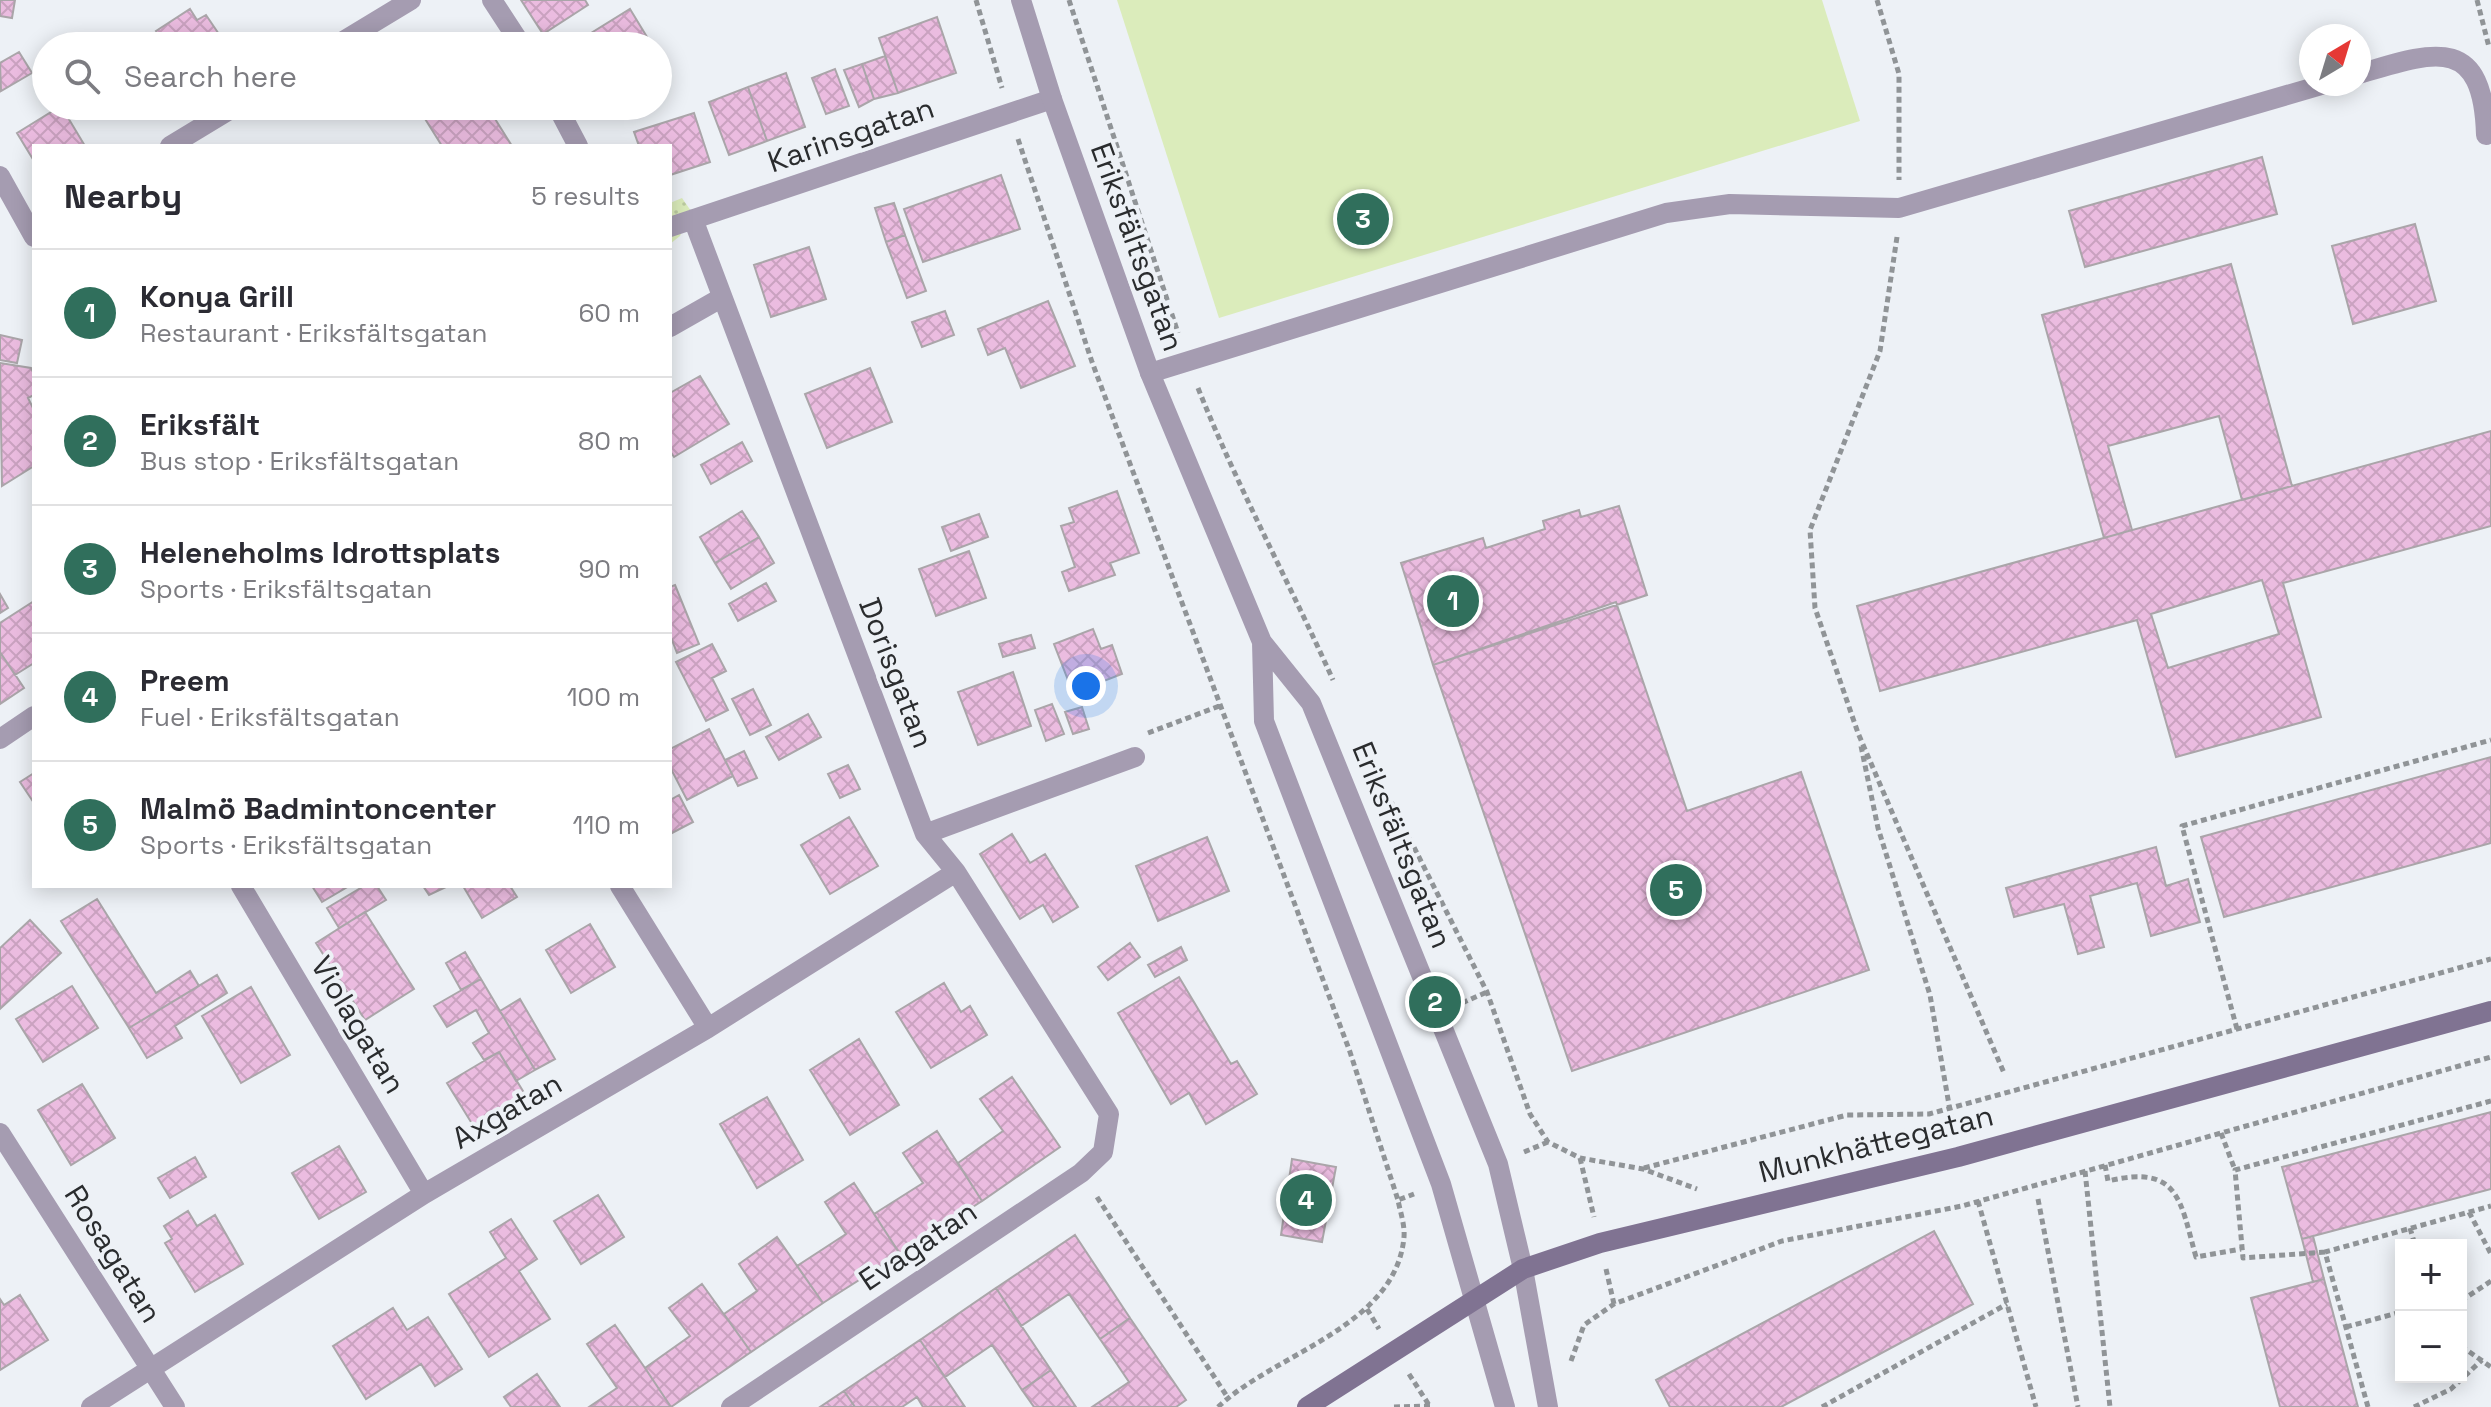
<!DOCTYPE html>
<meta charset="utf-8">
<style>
:root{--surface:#fff;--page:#f2f2f3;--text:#2b2b33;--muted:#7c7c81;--line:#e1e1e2;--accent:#306f5c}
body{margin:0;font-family:"Space Grotesk",sans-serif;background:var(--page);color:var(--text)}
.controls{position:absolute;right:24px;bottom:24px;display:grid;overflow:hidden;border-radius:0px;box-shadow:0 4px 20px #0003}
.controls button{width:72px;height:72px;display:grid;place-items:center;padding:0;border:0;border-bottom:2px solid var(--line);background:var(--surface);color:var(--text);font:40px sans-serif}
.compass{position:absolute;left:2299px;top:24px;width:72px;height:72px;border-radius:50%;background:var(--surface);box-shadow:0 4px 20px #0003;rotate:38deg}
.you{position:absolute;left:1086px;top:686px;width:28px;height:28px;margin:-20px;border:6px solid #fff;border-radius:50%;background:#1a73e8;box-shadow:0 0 0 12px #1a73e833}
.badge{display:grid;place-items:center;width:52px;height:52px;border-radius:50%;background:var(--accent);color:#fff;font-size:26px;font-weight:700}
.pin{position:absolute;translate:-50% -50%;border:4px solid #fff;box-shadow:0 2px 8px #0006}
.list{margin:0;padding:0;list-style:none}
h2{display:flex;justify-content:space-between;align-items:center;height:104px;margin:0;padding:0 32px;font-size:34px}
h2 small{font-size:26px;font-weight:400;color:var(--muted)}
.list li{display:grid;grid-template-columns:52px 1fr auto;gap:24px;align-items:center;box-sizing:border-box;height:128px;padding:0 32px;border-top:2px solid var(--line)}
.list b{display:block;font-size:30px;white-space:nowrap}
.list p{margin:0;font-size:26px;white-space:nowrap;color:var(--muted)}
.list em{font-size:26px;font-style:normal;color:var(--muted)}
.icon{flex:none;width:44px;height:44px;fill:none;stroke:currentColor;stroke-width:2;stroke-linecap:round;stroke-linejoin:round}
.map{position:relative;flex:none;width:2491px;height:1407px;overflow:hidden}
.search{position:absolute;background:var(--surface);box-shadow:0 4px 20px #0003;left:32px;top:32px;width:640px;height:88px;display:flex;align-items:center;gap:20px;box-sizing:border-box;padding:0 28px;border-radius:44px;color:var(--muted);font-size:30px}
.panel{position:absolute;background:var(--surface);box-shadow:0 4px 20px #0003;left:32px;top:144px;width:640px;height:744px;border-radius:0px}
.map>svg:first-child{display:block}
.grass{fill:url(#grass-dots)}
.pitch{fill:#dbecbb}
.building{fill:url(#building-cross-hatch);stroke:#aaa5a9;stroke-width:2;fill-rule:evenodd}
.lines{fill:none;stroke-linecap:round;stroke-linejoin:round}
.path{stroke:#909497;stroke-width:5;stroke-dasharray:6 4;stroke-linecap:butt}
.service{stroke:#a59cb1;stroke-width:20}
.minor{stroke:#a59cb1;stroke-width:20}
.tertiary{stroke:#a59cb1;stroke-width:20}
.secondary{stroke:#807392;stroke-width:20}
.labels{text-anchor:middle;stroke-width:8;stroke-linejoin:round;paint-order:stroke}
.street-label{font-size:30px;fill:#2a2c2e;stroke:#edf1f6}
</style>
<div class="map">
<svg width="2491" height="1407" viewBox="0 0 2491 1407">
<defs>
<pattern id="grass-dots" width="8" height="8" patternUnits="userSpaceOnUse" patternTransform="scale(2)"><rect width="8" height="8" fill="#dbecbb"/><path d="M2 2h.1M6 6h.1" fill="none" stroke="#bccba1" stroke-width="1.8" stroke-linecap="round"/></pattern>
<pattern id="building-cross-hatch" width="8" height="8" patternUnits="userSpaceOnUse" patternTransform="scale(2)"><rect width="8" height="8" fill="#ebbce0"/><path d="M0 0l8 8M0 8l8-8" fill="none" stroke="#caa2c0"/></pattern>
</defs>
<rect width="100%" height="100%" fill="#edf1f6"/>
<path class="grass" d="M682,198L691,211L680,236L670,244V203Z"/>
<path class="pitch" d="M1117,0H1822L1860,121L1219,318Z"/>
<path class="building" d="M0,0H15L12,18L0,16Z
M521,0H585L588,5L543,34Z
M190,9L197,20L206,15L227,46H159L163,42L156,31Z
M630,9L650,42L643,46H588L583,38Z
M937,17L956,73L898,93L879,38Z
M19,52L32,73L1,91L0,63Z
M885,56L898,93L874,99L862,64Z
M862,64L874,99L859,107L844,70Z
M835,69L849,106L826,114L812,78Z
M786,73L805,127L767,141L748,87Z
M748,87L767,141L729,155L709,102Z
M61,106L85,146H34V161L17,133Z
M417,106H487L512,146H442Z
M694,113L710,162L670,175V146H639L634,132Z
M2262,157L2277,214L2085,267L2069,211Z
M1001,175L1020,229L923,262L904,209Z
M894,203L905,235L886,242L875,208Z
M2415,224L2436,301L2353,324L2332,246Z
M905,235L926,291L907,298L886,242Z
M809,247L826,299L771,317L754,265Z
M2231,264L2292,486L2242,500L2219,416L2108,446L2132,530L2104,538L2042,315Z
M1048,301L1075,366L1021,388L1005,348L988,355L978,329Z
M945,311L954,335L922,347L912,322Z
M0,335L22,340L17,363L0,360Z
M0,363L31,368L34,374V395L28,398L34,410V466L2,486Z
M870,368L892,422L827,448L805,394Z
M700,376L729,424L674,457L670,451V393Z
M2491,431V526L2283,583L2321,717L2176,757L2137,620L1880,691L1857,606ZM2262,580L2279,634L2168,668L2151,614Z
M742,442L752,461L711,484L701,465Z
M1117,491L1139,553L1110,563L1115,575L1069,591L1062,572L1075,567L1061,526L1074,522L1069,508Z
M1619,506L1647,595L1433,665L1401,563L1483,538L1486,548L1545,529L1543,521L1579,510L1581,517Z
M742,511L759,537L715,563L700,537Z
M979,514L988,537L951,551L942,527Z
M759,537L774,563L731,589L715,563Z
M969,551L986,598L936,616L919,569Z
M766,583L776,601L738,621L729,604Z
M675,585L699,644L677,653L670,635V587Z
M0,594L8,608L0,613Z
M34,601V663L15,675L0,652V623Z
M1616,602L1687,811L1801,772L1869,970L1572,1071L1433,665Z
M1093,629L1101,649L1112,645L1122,674L1073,693L1054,644Z
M1031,635L1035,648L1003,657L999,644Z
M712,644L726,671L712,678L728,710L706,721L676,662Z
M0,652L24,688L0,704Z
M1013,672L1031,726L978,745L958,692Z
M753,689L771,725L750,735L732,699Z
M1052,704L1064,734L1046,741L1035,710Z
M1082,707L1089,729L1073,734L1065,712Z
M808,714L821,737L779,760L766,737Z
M709,729L733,776L687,800L670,767V749Z
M744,751L757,778L738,786L725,760Z
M2491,757V843L2224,917L2201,837Z
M848,765L860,789L840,798L828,774Z
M34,773V803L20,782Z
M679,795L693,822L670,834V800Z
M849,817L878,866L830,894L801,845Z
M1012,834L1030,863L1045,854L1078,907L1053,922L1043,905L1020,919L980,854Z
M1207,837L1229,891L1158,921L1136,866Z
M2156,847L2166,886L2188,879L2200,922L2151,936L2137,883L2090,896L2104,947L2078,954L2064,904L2014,917L2006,888Z
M312,886H349L322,902Z
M364,886H377L386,900L339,928L327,908Z
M423,886H448L429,895Z
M463,886H510L517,897L482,918Z
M97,899L156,993L190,971L199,986L129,1028L61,921Z
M365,912L414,989L365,1020L316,943Z
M30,920L61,953L0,1009V948Z
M590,924L615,967L571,993L546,950Z
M1130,943L1140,957L1108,980L1098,967Z
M1181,947L1187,960L1155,977L1148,965Z
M465,952L481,979L461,990L446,963Z
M217,975L227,993L175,1026L182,1038L147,1058L129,1028Z
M1179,977L1231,1064L1237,1061L1257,1094L1206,1124L1189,1093L1171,1104L1118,1013Z
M481,979L535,1070L516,1081L499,1052L484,1060L473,1043L489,1033L476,1010L447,1027L434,1006Z
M944,983L961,1012L970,1006L987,1035L931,1068L896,1012Z
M72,986L98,1028L43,1062L16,1019Z
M251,987L290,1055L241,1083L202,1016Z
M520,999L555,1059L535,1070L500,1011Z
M859,1039L899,1105L850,1135L810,1070Z
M499,1052L526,1096L474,1127L447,1083Z
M1012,1077L1060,1147L982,1201L958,1163L1003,1131L980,1099Z
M82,1084L115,1138L71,1165L38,1110Z
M767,1097L803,1160L757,1188L720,1124Z
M2491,1112V1189L2302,1239L2282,1167Z
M937,1131L982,1201L900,1254L874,1214L923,1183L903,1153Z
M339,1146L366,1192L319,1219L292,1173Z
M195,1157L206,1177L170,1198L158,1178Z
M1292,1159L1336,1167L1322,1242L1281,1235Z
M854,1183L900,1254L823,1303L797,1266L846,1234L825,1202Z
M598,1195L624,1237L581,1264L554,1221Z
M188,1211L197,1226L215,1215L243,1264L195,1292L165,1243L172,1239L164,1226Z
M511,1219L537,1259L519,1271L550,1319L489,1357L449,1294L506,1258L490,1232Z
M1934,1231L1973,1304L1781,1407H1670L1656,1380Z
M1075,1235L1130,1318L1100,1339L1069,1294L1021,1326L996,1288Z
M2313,1236L2324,1279L2313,1282L2302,1239Z
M777,1237L823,1303L751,1352L724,1314L757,1291L739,1264Z
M2324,1279L2358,1407H2280L2251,1298Z
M702,1284L751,1352L671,1407L645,1368L690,1336L669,1308Z
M996,1288L1051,1370L1022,1390L992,1345L945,1377L920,1340Z
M20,1295L48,1340L0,1370V1299L4,1305Z
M393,1308L407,1330L428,1317L462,1369L435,1386L421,1364L366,1399L333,1346Z
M1130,1318L1186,1400L1176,1407H1092L1129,1382L1100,1339Z
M615,1325L645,1368L671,1407H589L617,1388L587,1344Z
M920,1340L965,1407H923L917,1397L902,1407H855L844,1391Z
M1051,1370L1076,1407H1034L1022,1390Z
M537,1374L560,1407H511L504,1397Z
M844,1391L855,1407H820Z"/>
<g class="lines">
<path class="path" d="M976,0L1002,88
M1069,0L1178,333
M1877,0L1899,74V180
M2477,0L2489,47
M1018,139L1092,362L1350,1052L1398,1200
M1897,237L1880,351L1810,530L1815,608L1858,733L2004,1073
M1198,388C1238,488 1289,582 1333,680
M1148,733L1222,705
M1861,746L1878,828L1930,995L1953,1128
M1369,758L1487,992L1530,1114L1548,1142L1580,1158L1643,1169L1697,1189
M1462,1003L1487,992
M2237,1029L2182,826L2491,740
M2221,1133L2235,1170
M1524,1152L1548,1142
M1580,1158L1594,1217
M2105,1165L2108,1181C2179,1164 2180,1200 2196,1257L2241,1249
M1644,1168L1847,1115L1929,1114L2491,959
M2085,1171L2110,1407
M1097,1197L1228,1398
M2038,1199L2078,1407
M1978,1201L2036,1407
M2469,1212L2491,1254
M2410,1228L2415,1245
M2325,1252L2243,1258L2235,1170L2491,1101
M1606,1269L1614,1304
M2461,1301L2491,1281
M1367,1309L1379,1329
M2346,1327L2401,1312
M2461,1346L2491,1367
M1571,1361L1584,1325L1614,1304L1782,1241L1962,1206L2491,1057
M1409,1374L1429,1405
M1218,1407C1275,1353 1396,1327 1404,1237C1405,1225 1400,1211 1398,1200L1414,1194
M1394,1407L1431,1406
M1822,1407L2007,1304
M2368,1407L2325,1252L2491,1206
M2414,1407L2451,1389L2482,1360"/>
<path class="service" d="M2359,74C2433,52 2483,33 2486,135
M1150,373L1666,213L1730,204L1899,208L2325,84"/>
<path class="minor" d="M492,0L522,46
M335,46L411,0
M557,106L578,146
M170,146L236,106
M0,176L34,237
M693,219L925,834L956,872L1109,1114L1103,1152L1081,1173L731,1407
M670,227L1052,99
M670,327L721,298
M0,739L34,716
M925,834L1135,757
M241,886L424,1194
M620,886L708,1028
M0,1133L175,1407
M91,1407L424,1194L708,1028L956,872"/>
<path class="tertiary" d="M1021,0L1052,99L1150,373L1262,642L1311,703L1498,1164L1523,1269L1548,1407
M1262,642L1264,721L1441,1184L1505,1407"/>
<path class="secondary" d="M1307,1407L1523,1269L1600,1243L1958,1157L2491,1011"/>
</g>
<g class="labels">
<g class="street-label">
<text transform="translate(851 135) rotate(-19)" y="10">Karinsgatan</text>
<text transform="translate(1137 247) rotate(70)" y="10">Eriksfältsgatan</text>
<text transform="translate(896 673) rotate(69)" y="10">Dorisgatan</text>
<text transform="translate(1402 845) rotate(68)" y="10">Eriksfältsgatan</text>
<text transform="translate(358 1025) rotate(59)" y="10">Violagatan</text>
<text transform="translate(507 1111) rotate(-30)" y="10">Axgatan</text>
<text transform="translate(1876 1144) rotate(-14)" y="10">Munkhättegatan</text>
<text transform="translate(918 1246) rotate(-34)" y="10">Evagatan</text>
<text transform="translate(113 1254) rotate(58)" y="10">Rosagatan</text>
</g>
</g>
</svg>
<div class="controls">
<button>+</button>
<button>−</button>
</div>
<svg class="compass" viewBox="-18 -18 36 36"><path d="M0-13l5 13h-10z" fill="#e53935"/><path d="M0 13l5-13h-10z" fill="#7c7c81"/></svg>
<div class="you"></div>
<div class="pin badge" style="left:1453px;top:601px">1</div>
<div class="pin badge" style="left:1435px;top:1002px">2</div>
<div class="pin badge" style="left:1363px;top:219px">3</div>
<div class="pin badge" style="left:1306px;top:1200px">4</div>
<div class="pin badge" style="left:1676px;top:890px">5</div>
<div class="search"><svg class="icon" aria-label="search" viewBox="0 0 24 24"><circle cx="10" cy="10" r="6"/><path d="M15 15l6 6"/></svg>Search here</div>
<section class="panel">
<h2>Nearby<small>5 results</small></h2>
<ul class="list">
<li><span class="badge">1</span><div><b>Konya Grill</b><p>Restaurant · Eriksfältsgatan</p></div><em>60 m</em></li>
<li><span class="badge">2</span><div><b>Eriksfält</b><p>Bus stop · Eriksfältsgatan</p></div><em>80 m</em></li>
<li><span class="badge">3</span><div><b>Heleneholms Idrottsplats</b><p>Sports · Eriksfältsgatan</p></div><em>90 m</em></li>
<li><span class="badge">4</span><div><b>Preem</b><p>Fuel · Eriksfältsgatan</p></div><em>100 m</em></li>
<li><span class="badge">5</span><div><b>Malmö Badmintoncenter</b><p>Sports · Eriksfältsgatan</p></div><em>110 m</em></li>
</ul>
</section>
</div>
